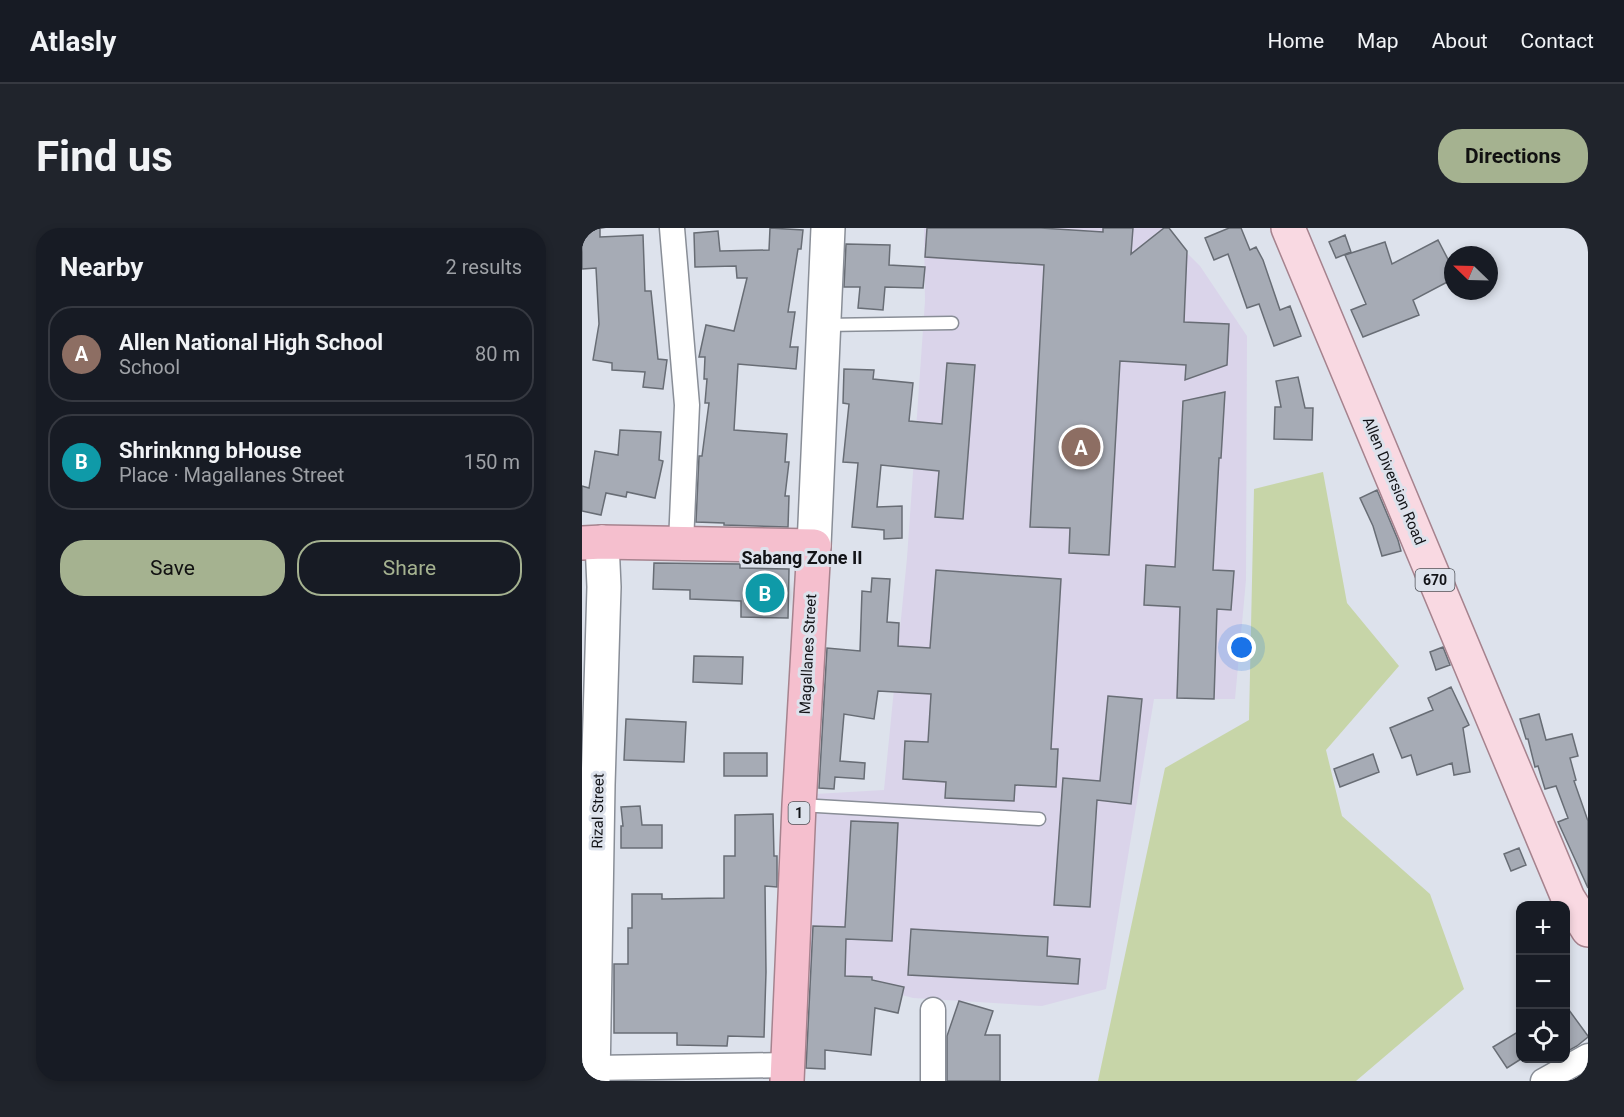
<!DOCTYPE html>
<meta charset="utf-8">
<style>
:root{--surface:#171b24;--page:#20242c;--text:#f1f3f6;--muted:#9ea1a6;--line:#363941;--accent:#a5b290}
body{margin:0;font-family:Roboto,sans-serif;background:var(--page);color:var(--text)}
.controls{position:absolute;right:18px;bottom:18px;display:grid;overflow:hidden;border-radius:12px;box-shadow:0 3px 9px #0003}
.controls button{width:54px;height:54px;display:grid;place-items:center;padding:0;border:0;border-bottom:2px solid var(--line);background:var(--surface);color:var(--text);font:30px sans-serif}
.compass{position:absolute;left:862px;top:18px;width:54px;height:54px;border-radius:50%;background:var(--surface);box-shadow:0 3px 9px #0003;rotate:293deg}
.you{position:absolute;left:660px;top:420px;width:21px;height:21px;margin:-15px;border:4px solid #fff;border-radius:50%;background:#1a73e8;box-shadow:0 0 0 9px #1a73e833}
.badge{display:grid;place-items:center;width:39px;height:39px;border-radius:50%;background:var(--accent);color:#fff;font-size:20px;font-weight:700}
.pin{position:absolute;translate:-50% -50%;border:3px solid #fff;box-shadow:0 2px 6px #0006}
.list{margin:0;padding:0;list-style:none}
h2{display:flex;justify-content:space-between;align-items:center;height:78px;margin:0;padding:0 24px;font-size:26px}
h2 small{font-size:20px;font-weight:400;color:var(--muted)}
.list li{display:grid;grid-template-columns:39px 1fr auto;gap:18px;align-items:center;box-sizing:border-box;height:96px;margin:0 12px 12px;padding:0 12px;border:2px solid var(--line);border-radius:24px}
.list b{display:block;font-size:22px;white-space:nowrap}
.list p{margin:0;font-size:20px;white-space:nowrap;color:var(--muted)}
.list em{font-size:20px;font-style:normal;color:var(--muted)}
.actions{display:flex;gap:12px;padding:18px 24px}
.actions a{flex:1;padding:14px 0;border:2px solid var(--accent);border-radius:24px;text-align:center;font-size:21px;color:var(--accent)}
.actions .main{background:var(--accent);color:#111}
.icon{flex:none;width:33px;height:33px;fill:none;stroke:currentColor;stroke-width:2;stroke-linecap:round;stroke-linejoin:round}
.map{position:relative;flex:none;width:1006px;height:853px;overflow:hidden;border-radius:24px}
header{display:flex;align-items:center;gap:36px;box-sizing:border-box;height:84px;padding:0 30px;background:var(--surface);border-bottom:2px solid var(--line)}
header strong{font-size:28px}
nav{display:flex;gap:33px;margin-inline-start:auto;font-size:21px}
.intro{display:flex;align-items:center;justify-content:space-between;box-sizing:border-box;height:144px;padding:0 36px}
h1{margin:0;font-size:42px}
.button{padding:15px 27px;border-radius:24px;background:var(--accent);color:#111;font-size:21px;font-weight:700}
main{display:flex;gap:36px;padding:0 36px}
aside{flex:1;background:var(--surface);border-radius:24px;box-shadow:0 3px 9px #0003}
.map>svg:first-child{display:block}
.education{fill:#dad4ea}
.green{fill:#c7d5a8}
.building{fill:#a6abb5;stroke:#686d75;stroke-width:1.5}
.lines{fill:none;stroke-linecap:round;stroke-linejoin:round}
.lane-casing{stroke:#898e97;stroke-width:15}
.street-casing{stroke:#898e97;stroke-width:27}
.secondary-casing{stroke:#898e97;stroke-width:36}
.primary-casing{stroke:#a6838e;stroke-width:36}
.highway-casing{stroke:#a6838e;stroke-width:36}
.lane{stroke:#fff;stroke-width:12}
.street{stroke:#fff;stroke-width:24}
.secondary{stroke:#fff;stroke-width:33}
.primary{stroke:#f9d9e2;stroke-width:33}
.highway{stroke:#f5bfce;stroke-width:33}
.labels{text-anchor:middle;stroke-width:6;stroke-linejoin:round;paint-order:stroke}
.shield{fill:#dde2ec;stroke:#4f5157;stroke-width:1.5}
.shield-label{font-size:14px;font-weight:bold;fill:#121317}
.street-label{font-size:15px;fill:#121317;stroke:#dde2ec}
.quarter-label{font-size:18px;font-weight:bold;fill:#121317;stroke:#dde2ec}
</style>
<header>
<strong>Atlasly</strong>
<nav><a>Home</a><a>Map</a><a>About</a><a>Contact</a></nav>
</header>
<div class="intro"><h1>Find us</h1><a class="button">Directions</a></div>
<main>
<aside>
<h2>Nearby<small>2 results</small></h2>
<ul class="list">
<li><span class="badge" style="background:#8d6e63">A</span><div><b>Allen National High School</b><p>School</p></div><em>80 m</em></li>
<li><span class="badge" style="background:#0f9aa8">B</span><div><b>Shrinknng bHouse</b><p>Place · Magallanes Street</p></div><em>150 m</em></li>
</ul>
<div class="actions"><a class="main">Save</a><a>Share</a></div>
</aside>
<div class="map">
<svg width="1006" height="853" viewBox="0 0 1006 853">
<rect width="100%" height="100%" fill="#dde2ec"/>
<path class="education" d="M342,0H580L618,38L665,108L664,352L653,471H572L524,761L460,778L331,770L218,740L233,566L302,562L325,330L343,73Z"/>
<path class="green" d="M741,244L765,375L817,438L744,522L760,588L848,666L882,761L774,853H516L583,540L667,492L672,261Z"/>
<path class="building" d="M18,0V9L61,7L63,63H69L76,131L85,132L81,161L61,159L63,144L30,142V135L11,132L17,96L14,40L0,41V1Z
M188,0L221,2L219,21H216L206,84H213L208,119H216L214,141L156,136L152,202L205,206L203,234H207L203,268H207L206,299L142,297V295L114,294L117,228H120L127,175H123L125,151H122L123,129H117L124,97L152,103L165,50H155L154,38L113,39L112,5L136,3L138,23L187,22Z
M345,0H459L521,4V0H551L549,26L582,0H587L605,23L602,94L647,96L645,137L603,152L604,137L538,133L527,327L487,325L488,300L448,299L462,37L343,29Z
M647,0H659L668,22L674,19L681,32L698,82L708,78L719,108L692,118L677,76L665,80L646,26L632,32L623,10Z
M763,7L769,24L754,30L747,14Z
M856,12L871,41V51L831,72L837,87L781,109L769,82L784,76L763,27L803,14L810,36Z
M264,16L308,17L307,37L343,39L341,60L303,59L301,82L276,80L278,59H262Z
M365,135L393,137L381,291L353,289L357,243L299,237L295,279L320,278V310L302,311V302L270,299L276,235L261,234L267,176L261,175L262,141L292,142L291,151L331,155L327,193L360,196Z
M716,149L723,180H731L730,212L692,211L693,179H699L694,153Z
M643,164L639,230H637L631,342L652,343L649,382L635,381L632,471L595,470L598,379L562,377L564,337L593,339L601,173Z
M38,202L79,204L77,232L81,233L73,270L45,264L44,269L24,265L19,287L0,283V258L7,260L13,223L36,227Z
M795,262L816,312L819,323L800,328L791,298L778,270Z
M72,335L158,336V340L207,341L206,390L159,389V373L108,371V362L71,361Z
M354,342L479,351L469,521H476L474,559L433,557L432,573L363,570L364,554L321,551L323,513L346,514L349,466L296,463L292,491L262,486L258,533L283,535L282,551L253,549L252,561L237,560L245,420L278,423L280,363L289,364L290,350L308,351L305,394L317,395L316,418L348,420Z
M861,419L868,437L854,442L848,424Z
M112,428L161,429L160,456L111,454Z
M869,459L887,497L881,500L888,544L872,547L870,535L835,547L829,527L820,530L808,500L851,482L846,470Z
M526,468L560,471L549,576L515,572L508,679L472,677L481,550L518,553Z
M957,486L964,512L990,506L996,528L988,530L994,552L992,553L1006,593V660L976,594L986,590L974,558L963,561L956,538L953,539L946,511H944L938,491Z
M44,491L104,494L102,534L42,532Z
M142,525H185V548H142Z
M791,526L797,544L758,559L752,541Z
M58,578L60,597H80V620H39V598H41L39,579Z
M191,586L192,628H195V659L183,658L184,744L182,809L146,808L145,818L95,817V805H32V736H46V700H50V666H80V671L142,670V628H153V587Z
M269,593L316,595L310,713L264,711L263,748L290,749V752L322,759L316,785L293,780L289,827L243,822V841L224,840L231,698L263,699Z
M937,620L944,637L929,643L922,626Z
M329,701L466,709L465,728L498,731L496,756L326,747Z
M377,773L411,783L403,807H418V853H365V808Z
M984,778L1006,808V809L995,818L984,824Z
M939,802V831L925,840L911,819Z"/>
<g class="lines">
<g class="lane-casing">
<path id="lane" d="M243,97L370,95
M218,577L457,591"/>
</g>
<g class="street-casing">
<path id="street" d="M90,0L105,177L99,315
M11,840L206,837
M351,853V782
M961,853L1006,828"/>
</g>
<g class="secondary-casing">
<path id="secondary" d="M232,318L246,0
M11,853L16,557L22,359L20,314"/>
</g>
<g class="primary-casing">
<path id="primary" d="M706,0L986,670L1006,702"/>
</g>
<g class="highway-casing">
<path id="highway" d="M0,315L20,314L232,318L217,577L205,853"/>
</g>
<use href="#lane" class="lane"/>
<use href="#street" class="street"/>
<use href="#secondary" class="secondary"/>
<use href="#primary" class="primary"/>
<use href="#highway" class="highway"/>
</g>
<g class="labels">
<g class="shield">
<rect x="833.5" y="341" width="39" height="22" rx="4.5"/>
<rect x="206.5" y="574" width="21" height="22" rx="4.5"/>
</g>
<g class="shield-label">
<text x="853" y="357">670</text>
<text x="217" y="590">1</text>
</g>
<g class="street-label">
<text transform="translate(812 253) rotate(67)" y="5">Allen Diversion Road</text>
<text transform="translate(226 426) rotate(-87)" y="5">Magallanes Street</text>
<text transform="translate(16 583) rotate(-89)" y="5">Rizal Street</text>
</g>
<g class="quarter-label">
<text x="220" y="336">Sabang Zone II</text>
</g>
</g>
</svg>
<div class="controls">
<button>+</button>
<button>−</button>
<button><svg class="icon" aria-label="locate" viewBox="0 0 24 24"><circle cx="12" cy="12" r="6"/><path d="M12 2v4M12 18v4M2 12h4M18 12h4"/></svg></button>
</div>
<svg class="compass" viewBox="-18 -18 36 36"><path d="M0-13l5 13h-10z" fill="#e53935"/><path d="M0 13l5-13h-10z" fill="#9ea1a6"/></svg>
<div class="you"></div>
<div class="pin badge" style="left:499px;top:219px;background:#8d6e63">A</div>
<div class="pin badge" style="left:183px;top:365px;background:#0f9aa8">B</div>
</div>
</main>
